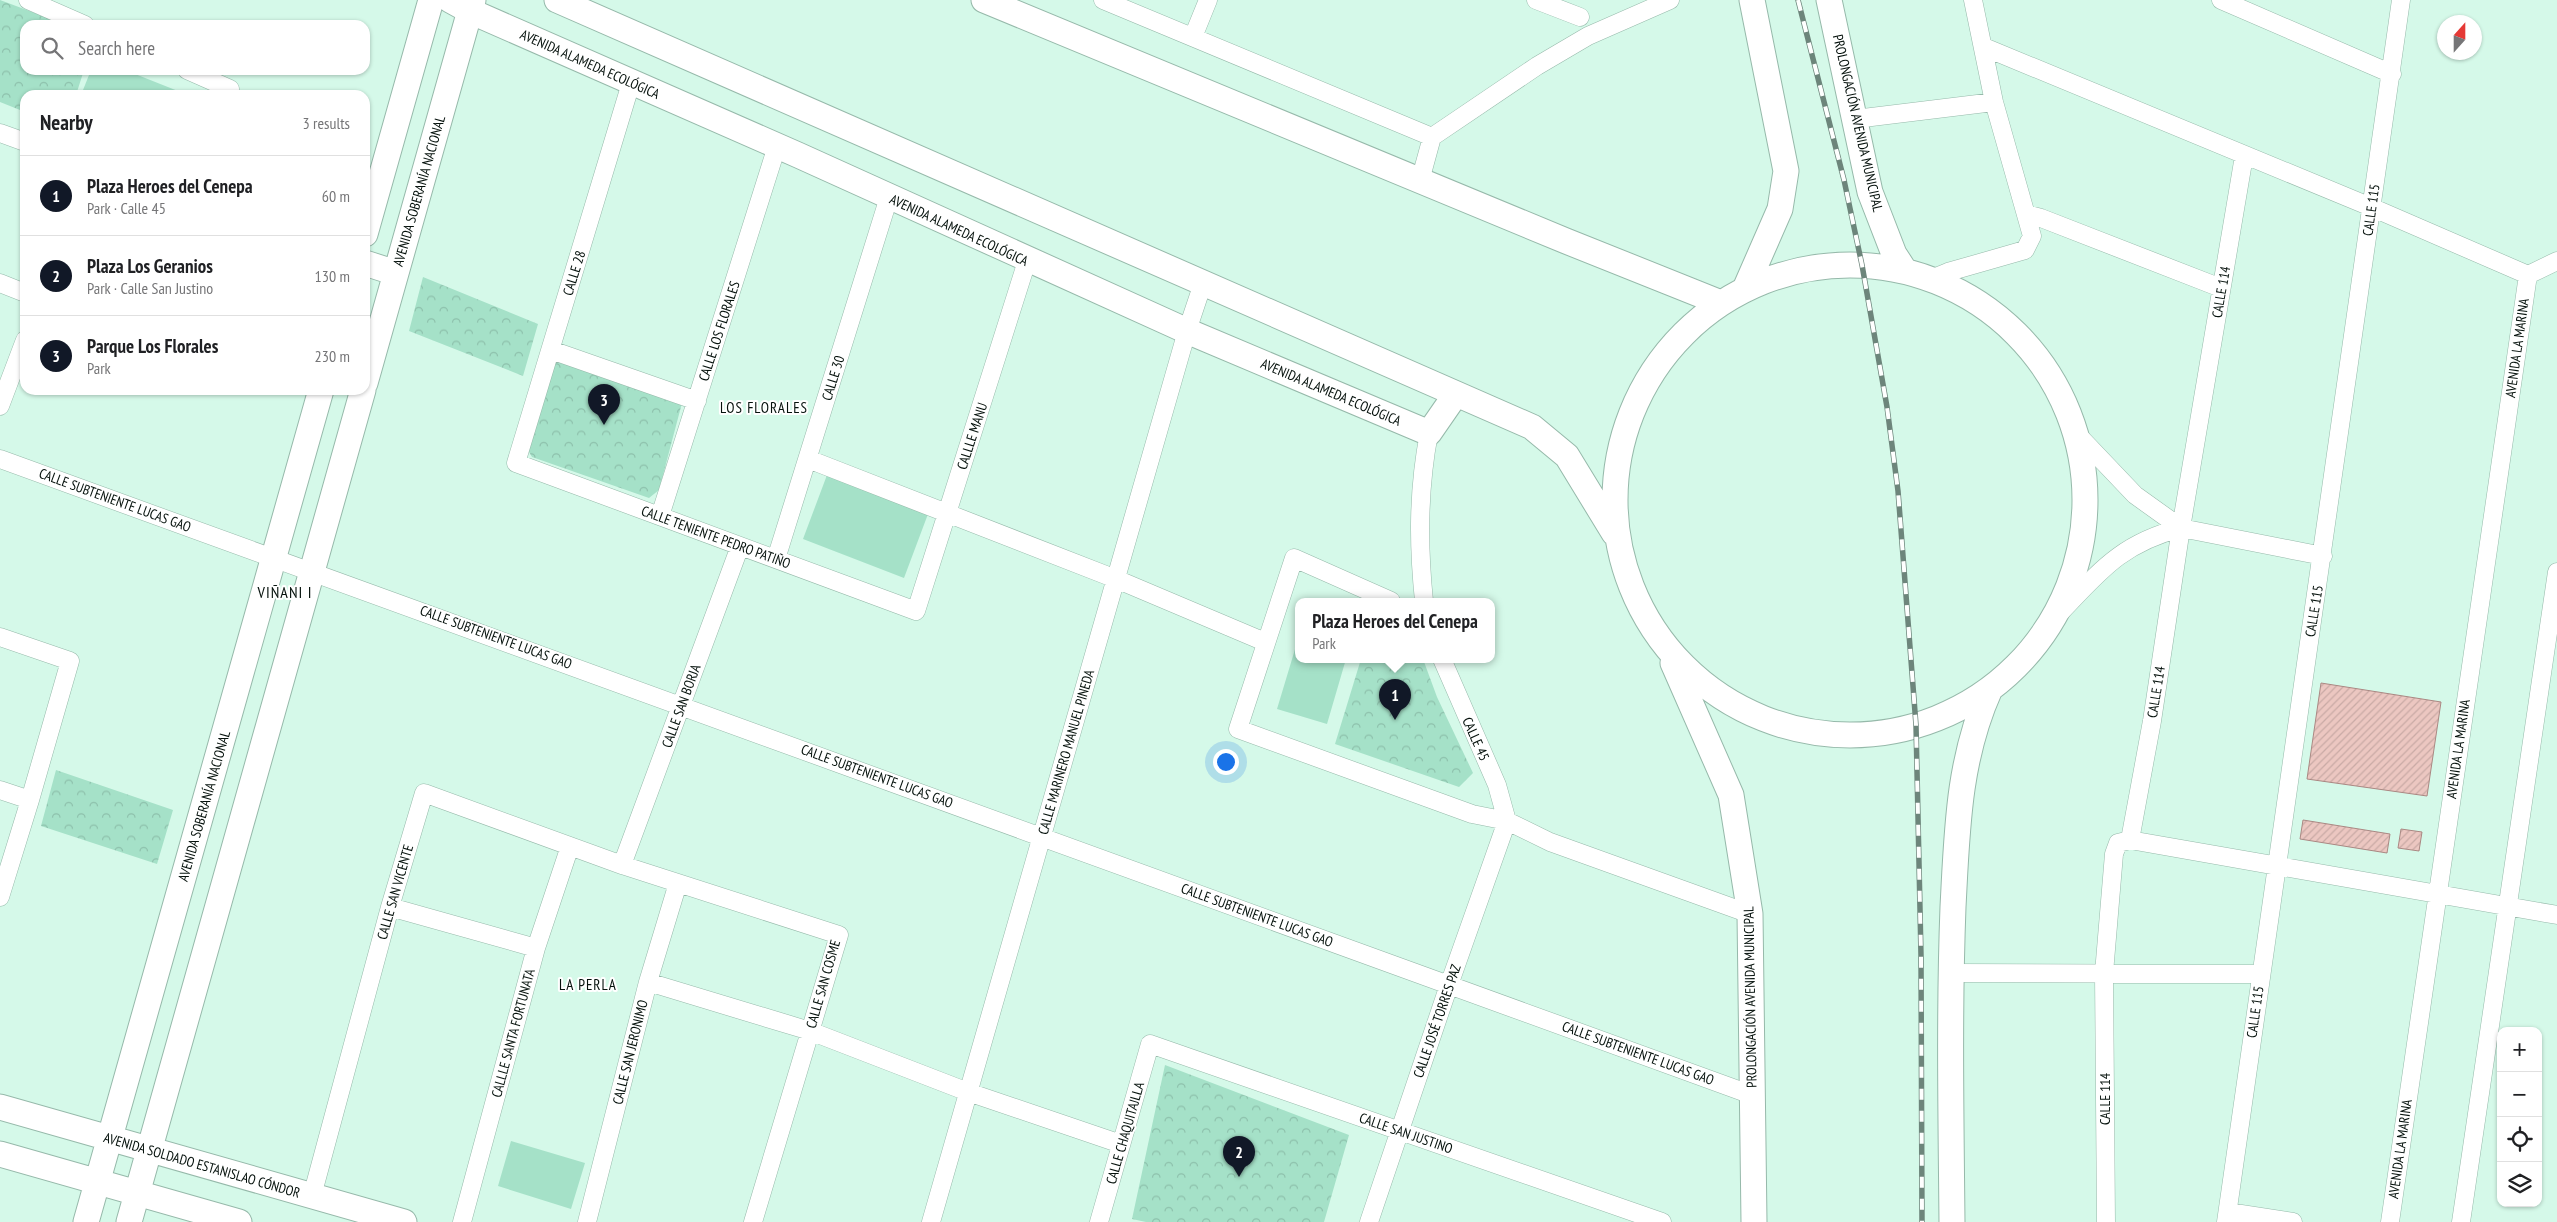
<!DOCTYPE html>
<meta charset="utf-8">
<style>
:root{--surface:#fff;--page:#f2f2f2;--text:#202124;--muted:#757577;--line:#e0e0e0;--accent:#111827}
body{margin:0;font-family:"PT Sans Narrow",sans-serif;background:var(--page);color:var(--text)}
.controls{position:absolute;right:15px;bottom:15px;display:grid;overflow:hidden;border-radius:10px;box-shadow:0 1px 4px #0004}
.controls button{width:45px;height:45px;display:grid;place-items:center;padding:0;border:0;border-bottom:1px solid var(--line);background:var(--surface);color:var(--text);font:25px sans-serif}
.compass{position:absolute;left:2437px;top:15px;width:45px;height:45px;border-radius:50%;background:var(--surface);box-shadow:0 1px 4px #0004;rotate:21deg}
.you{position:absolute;left:1225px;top:761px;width:18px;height:18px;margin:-12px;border:4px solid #fff;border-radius:50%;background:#1a73e8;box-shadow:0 0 0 8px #1a73e833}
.badge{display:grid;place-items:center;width:32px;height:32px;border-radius:50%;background:var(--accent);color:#fff;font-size:16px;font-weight:700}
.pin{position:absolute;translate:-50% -41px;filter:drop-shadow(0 1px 2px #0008)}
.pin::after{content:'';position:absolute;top:26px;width:18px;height:15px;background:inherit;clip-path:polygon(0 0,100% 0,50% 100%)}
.popup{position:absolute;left:1295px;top:598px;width:200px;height:65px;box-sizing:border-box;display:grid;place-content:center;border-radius:10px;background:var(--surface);filter:drop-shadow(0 1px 4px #0005);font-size:16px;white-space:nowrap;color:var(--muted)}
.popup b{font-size:19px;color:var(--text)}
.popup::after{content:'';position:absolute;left:50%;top:100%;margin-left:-10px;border:10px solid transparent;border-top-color:var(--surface)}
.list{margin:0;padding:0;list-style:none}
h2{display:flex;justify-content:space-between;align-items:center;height:65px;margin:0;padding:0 20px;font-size:21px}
h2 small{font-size:16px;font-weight:400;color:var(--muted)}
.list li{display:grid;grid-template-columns:32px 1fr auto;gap:15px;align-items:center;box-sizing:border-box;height:80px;padding:0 20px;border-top:1px solid var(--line)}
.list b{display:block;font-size:19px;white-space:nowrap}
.list p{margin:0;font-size:16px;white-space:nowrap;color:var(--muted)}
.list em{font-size:16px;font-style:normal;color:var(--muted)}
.icon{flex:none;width:28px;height:28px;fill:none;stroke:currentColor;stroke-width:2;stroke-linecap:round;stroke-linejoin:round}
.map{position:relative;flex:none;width:2557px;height:1222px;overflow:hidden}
.search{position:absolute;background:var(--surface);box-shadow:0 1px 4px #0004;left:20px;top:20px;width:350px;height:55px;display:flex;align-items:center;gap:12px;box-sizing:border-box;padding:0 18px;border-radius:15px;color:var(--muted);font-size:19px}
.panel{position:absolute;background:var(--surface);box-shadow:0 1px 4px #0004;left:20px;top:90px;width:350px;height:305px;border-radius:15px}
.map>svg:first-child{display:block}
.park{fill:url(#park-crowns)}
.pitch{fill:#a5e1c8}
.building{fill:url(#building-hatch);stroke:#aa8883}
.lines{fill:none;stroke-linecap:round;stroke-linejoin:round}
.street-casing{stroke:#96b9aa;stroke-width:19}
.secondary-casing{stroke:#96b9aa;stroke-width:27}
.street{stroke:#fff;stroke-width:18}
.secondary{stroke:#fff;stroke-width:25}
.rail-casing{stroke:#6d857b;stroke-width:5.5}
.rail{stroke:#fff;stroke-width:4;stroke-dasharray:11;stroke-linecap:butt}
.labels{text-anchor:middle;stroke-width:4;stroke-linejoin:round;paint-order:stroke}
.street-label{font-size:14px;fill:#05110c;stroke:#fff}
.neighbourhood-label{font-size:15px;letter-spacing:1px;fill:#05110c;stroke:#fff}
.quarter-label{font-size:16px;letter-spacing:1px;fill:#05110c;stroke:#fff}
</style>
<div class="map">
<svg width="2557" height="1222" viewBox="0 0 2557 1222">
<defs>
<pattern id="park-crowns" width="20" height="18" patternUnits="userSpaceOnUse" patternTransform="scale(1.25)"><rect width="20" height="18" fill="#a5e1c8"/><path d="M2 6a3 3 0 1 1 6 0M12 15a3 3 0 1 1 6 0" fill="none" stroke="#8dc0ab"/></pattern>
<pattern id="building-hatch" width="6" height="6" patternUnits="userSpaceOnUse" patternTransform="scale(1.25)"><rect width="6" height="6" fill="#ecc7c1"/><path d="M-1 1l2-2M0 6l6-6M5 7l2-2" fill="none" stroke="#c9aaa5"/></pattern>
</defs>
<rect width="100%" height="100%" fill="#d5f9e9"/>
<path class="park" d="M0,0L67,25H25V70H84L76,95H25V112L0,102Z
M423,277L538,324L523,376L409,331Z
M558,357L682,403L659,490L649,498L532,457L526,447L551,363Z
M1361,659H1423L1437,697L1473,773L1459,787L1335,744Z
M56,770L173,810L157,864L41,826Z
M1165,1065L1349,1135L1324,1222H1146L1132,1219Z"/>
<path class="pitch" d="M91,70H125L188,95H81Z
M827,475L928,514L904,578L803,539Z
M1299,636V659H1346L1327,724L1277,709Z
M511,1141L585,1163L571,1209L498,1186Z"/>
<path class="building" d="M2321,683L2441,702L2427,796L2307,779Z
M2303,820L2390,834L2387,853L2300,839Z
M2401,829L2422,832L2419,851L2398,848Z"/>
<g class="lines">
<g class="street-casing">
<path id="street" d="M28,0L85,25
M1103,0L1432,137L1537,66L1588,36L1670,0
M1536,0L1580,17
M2221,0L2392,74
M1193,37L1208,0
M1984,47L2371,207L2528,275L2557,261
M187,70L230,89L228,95
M631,83L516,463L916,611L1027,261
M1855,119L1994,102
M0,133L25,142
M1420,181L1432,137
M2026,214L2041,218L2221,288
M1931,279L1948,272L2025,250L2032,236L1994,102L1973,0
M0,283L25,293
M551,350L697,401
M0,406L25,340
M2076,433L2135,495L2181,528L2323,556
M0,459L1752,1095
M808,459L1116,579L1265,642
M660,516L777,146
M776,559L889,197
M1391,601L1294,558L1238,729L1472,814L1507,821L1550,842L1750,914
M1424,601C1418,543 1418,490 1429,433
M2055,618C2097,575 2118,544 2181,528
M0,637L70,661L30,800L0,897
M1442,659L1497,785L1507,821
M0,790L30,800
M2130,840L2557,915
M622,865L740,546
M390,907L536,948
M1951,973L2260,974
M648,982L810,1031L968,1092L1121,1144
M312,1196L390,907L424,793L622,865L839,935L753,1222
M2228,1212L2293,1222
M462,1222L536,948L570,846
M587,1222L648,982L678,883
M931,1222L1187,331L1203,283
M1099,1222L1150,1044L1662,1222
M1369,1222L1449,985L1507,821
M2106,1222L2104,973L2114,854L2118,843L2130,840L2152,721L2181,528L2244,156
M2226,1222L2401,0
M2390,1222L2528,275
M2461,1222L2557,572"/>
</g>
<g class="secondary-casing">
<path id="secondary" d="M450,0L470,11L798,155L1187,331L1429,433L1456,394
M557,0L1532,427L1567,456L1614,533
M984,0L1566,241L1721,303
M1829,0L1870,192L1894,254L1905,271
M365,234L431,0
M365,263L396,273
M1615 500a235 235 0 1 1 470 0a235 235 0 1 1-470 0Z
M1745,289L1780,209L1786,171L1752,0
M365,383L473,0
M1673,663L1731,795L1750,914L1754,1222
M0,1107L404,1222
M0,1154L239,1222
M86,1222L321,390
M129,1222L363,390
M1952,1222C1951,1117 1949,1012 1953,907C1957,831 1958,760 1990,689"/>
</g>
<use href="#street" class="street"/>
<use href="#secondary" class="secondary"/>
<g class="rail-casing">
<path id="rail" d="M1798,0L1844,180L1862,265L1887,407L1898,491L1916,725L1921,955L1922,1222"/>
</g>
<use href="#rail" class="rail"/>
</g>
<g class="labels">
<g class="street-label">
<text transform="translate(590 64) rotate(24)" y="5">AVENIDA ALAMEDA ECOLÓGICA</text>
<text transform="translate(1858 123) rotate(77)" y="5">PROLONGACIÓN AVENIDA MUNICIPAL</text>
<text transform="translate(419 191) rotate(-74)" y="5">AVENIDA SOBERANÍA NACIONAL</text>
<text transform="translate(2371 210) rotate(-82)" y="5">CALLE 115</text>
<text transform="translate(959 230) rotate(25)" y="5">AVENIDA ALAMEDA ECOLÓGICA</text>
<text transform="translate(574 273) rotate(-73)" y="5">CALLE 28</text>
<text transform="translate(2221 292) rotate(-80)" y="5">CALLE 114</text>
<text transform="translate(719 331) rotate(-72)" y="5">CALLE LOS FLORALES</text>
<text transform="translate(2517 348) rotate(-82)" y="5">AVENIDA LA MARINA</text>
<text transform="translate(833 378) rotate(-73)" y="5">CALLE 30</text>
<text transform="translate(1331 392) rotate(23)" y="5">AVENIDA ALAMEDA ECOLÓGICA</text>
<text transform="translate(972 436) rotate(-72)" y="5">CALLLE MANU</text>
<text transform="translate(115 500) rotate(20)" y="5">CALLE SUBTENIENTE LUCAS GAO</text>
<text transform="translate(716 537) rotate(20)" y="5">CALLE TENIENTE PEDRO PATIÑO</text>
<text transform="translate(2314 611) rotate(-81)" y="5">CALLE 115</text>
<text transform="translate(496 637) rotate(20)" y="5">CALLE SUBTENIENTE LUCAS GAO</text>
<text transform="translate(2156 692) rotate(-81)" y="5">CALLE 114</text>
<text transform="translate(681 706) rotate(-70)" y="5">CALLE SAN BORJA</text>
<text transform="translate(1476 739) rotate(66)" y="5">CALLE 45</text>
<text transform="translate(2458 749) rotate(-82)" y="5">AVENIDA LA MARINA</text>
<text transform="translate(1066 752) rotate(-74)" y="5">CALLE MARINERO MANUEL PINEDA</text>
<text transform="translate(877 776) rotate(20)" y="5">CALLE SUBTENIENTE LUCAS GAO</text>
<text transform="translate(204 806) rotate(-74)" y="5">AVENIDA SOBERANÍA NACIONAL</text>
<text transform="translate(395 892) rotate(-74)" y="5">CALLE SAN VICENTE</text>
<text transform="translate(1257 915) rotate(20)" y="5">CALLE SUBTENIENTE LUCAS GAO</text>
<text transform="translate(823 984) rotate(-74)" y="5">CALLE SAN COSME</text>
<text transform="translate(1750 997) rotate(-91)" y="5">PROLONGACIÓN AVENIDA MUNICIPAL</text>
<text transform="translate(2255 1012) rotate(-82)" y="5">CALLE 115</text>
<text transform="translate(1437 1021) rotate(-71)" y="5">CALLE JOSÉ TORRES PAZ</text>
<text transform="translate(513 1033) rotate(-75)" y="5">CALLLE SANTA FORTUNATA</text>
<text transform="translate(630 1052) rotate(-76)" y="5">CALLE SAN JERONIMO</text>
<text transform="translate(1638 1053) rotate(20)" y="5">CALLE SUBTENIENTE LUCAS GAO</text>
<text transform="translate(2105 1099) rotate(-90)" y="5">CALLE 114</text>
<text transform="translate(1125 1133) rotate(-74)" y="5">CALLE CHAQUITAJLLA</text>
<text transform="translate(1406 1133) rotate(19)" y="5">CALLE SAN JUSTINO</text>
<text transform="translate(2400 1149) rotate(-82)" y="5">AVENIDA LA MARINA</text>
<text transform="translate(202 1165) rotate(16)" y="5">AVENIDA SOLDADO ESTANISLAO CÓNDOR</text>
</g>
<g class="neighbourhood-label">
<text x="764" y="413">LOS FLORALES</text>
<text x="588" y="990">LA PERLA</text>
</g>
<g class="quarter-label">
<text x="285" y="598">VIÑANI I</text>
</g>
</g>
</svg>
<div class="controls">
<button>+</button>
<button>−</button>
<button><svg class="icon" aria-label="locate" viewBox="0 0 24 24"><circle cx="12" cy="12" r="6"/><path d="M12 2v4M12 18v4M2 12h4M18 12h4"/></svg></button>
<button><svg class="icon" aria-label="layers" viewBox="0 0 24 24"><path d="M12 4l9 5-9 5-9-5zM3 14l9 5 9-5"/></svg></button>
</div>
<svg class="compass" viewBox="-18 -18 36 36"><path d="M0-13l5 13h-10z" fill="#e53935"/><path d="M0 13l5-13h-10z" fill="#757577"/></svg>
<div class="you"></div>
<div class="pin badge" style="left:1395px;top:720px">1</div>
<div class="popup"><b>Plaza Heroes del Cenepa</b>Park</div>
<div class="pin badge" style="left:1239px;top:1177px">2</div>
<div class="pin badge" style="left:604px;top:425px">3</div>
<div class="search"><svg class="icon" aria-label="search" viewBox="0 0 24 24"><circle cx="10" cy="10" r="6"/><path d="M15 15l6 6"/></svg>Search here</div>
<section class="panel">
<h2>Nearby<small>3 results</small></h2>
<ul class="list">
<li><span class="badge">1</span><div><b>Plaza Heroes del Cenepa</b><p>Park · Calle 45</p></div><em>60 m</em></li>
<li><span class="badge">2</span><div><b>Plaza Los Geranios</b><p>Park · Calle San Justino</p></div><em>130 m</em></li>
<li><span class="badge">3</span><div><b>Parque Los Florales</b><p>Park</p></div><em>230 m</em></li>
</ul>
</section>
</div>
